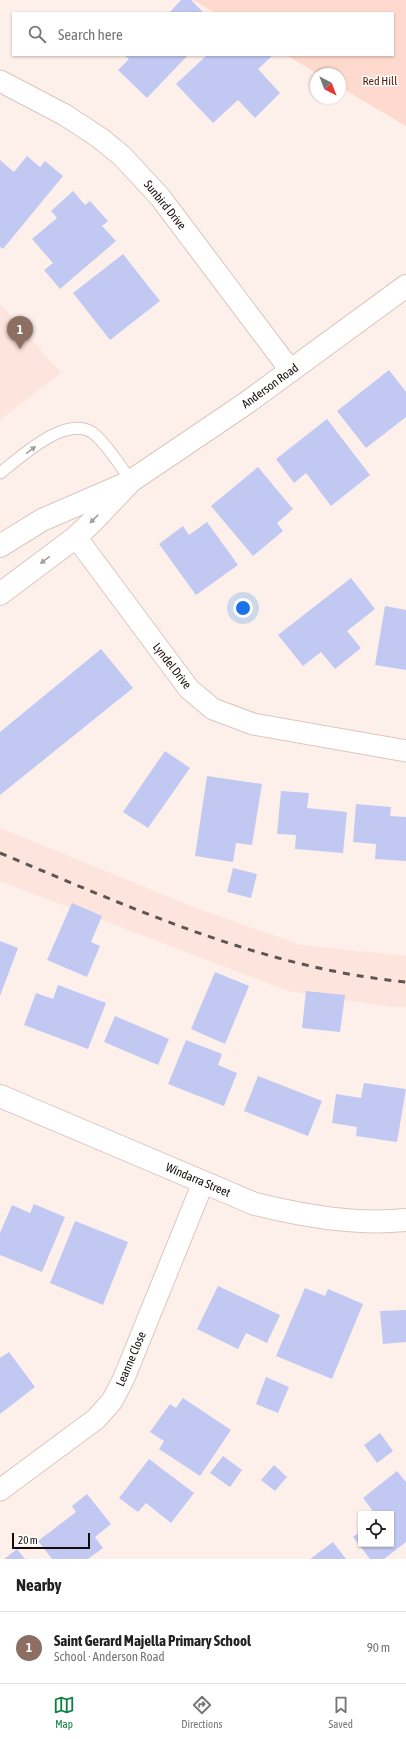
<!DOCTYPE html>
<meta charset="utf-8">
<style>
:root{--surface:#fff;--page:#f2f2f2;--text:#222;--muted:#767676;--line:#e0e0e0;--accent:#0b8043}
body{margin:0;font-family:"Asap Condensed",sans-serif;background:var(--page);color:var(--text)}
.controls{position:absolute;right:12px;bottom:12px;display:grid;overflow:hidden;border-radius:0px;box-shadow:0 1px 3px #0004}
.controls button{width:36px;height:36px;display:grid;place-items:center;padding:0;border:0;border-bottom:1px solid var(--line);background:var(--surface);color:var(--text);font:20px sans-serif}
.compass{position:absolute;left:310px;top:68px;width:36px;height:36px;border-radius:50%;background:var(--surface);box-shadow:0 1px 3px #0004;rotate:138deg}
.scale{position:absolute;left:12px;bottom:10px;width:78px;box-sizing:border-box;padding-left:4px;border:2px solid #130c0a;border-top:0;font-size:11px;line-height:14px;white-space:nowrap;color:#130c0a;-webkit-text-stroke:3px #fff;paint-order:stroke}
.you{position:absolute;left:243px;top:608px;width:14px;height:14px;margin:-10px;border:3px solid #fff;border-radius:50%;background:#1a73e8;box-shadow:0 0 0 6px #1a73e833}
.badge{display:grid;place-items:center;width:26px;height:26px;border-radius:50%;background:var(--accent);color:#fff;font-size:13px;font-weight:700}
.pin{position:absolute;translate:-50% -33px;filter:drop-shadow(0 1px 2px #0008)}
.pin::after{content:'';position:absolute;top:21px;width:14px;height:12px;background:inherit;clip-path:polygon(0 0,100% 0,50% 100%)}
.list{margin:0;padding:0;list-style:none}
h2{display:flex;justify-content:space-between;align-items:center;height:52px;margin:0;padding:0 16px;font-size:17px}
h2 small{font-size:13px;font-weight:400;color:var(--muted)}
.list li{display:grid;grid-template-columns:26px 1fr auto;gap:12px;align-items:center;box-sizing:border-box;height:72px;padding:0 16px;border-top:1px solid var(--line)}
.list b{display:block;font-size:15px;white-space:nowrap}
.list p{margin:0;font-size:13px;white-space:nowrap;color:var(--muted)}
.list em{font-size:13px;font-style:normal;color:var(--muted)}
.icon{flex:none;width:22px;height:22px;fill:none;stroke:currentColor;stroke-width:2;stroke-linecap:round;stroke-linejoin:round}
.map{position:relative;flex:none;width:406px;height:1559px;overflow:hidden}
.search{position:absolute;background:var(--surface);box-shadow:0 1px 3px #0004;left:12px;right:12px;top:12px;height:44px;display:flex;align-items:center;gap:10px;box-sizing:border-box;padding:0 14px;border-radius:0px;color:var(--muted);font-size:15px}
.sheet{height:124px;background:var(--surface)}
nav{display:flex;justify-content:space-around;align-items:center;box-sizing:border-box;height:56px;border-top:1px solid var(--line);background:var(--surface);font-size:11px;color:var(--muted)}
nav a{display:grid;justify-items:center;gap:2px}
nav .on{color:var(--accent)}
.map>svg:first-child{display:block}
.built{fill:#fde4dc}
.green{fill:#fed9cd}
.building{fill:#c1c9f3}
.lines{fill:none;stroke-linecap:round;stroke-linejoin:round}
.service-casing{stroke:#dbc6bf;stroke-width:13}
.minor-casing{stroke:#dbc6bf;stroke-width:23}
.tertiary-casing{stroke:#dbc6bf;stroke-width:24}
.service{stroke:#fff;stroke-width:11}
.minor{stroke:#fff;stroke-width:21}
.tertiary{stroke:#fff;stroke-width:22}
.rail{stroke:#5e5552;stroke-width:3;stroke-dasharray:7 7;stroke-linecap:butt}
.oneway{fill:#a19e9d}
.labels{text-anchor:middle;stroke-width:3;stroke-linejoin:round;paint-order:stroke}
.park-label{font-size:12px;fill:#5a210e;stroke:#fff}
.street-label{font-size:12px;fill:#130c0a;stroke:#fff}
</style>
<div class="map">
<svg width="406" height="1559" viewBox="0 0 406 1559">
<rect width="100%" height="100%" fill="#fdf0eb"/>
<path class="built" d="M0,304L61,373L0,420Z
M0,828L201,910L301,945L406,956V1007H390L288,991L0,881Z"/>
<path class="green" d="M193,0H406V126L340,87V74H318L286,55H393V13H215Z"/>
<path class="building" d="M181,0H191L204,13H169Z
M124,55H188L147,98L118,70L129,59Z
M207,55H273L258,69L280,93L255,118L238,100L213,123L176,84Z
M27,156L40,167L45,161L63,176L3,249L0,247V160L14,172Z
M73,191L85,205L90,201L108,221L102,226L116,241L60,289L44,270L53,263L32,239L57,218L51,211Z
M123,254L160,301L110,340L73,293Z
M389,370L406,392V417L366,448L337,411Z
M327,419L370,475L331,506L306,473L294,483L276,459Z
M258,467L293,509L277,523L283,531L253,556L211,506Z
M207,522L238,565L196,595L159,544L183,526L189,535Z
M351,578L375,609L347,631L361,648L335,669L321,652L303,666L278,635Z
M385,606L406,610V670L375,665Z
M101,649L133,688L0,795V732Z
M165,751L190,768L148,828L123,812Z
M207,776L262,784L252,845L236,843L233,862L195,856Z
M281,791L309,793L307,808L347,812L343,853L295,849L296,835L277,834Z
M356,804L391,807L390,816L406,817V861L375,859L376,844L353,842Z
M233,868L257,874L251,898L227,892Z
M72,903L102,916L91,942L100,946L87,977L47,960Z
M0,941L18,948L0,996Z
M215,972L249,986L225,1044L191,1029Z
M58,985L106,1003L88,1049L24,1025L36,993L53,999Z
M306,991L345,995L340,1032L302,1028Z
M115,1016L169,1039L158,1065L104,1042Z
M186,1040L222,1054L218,1065L237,1073L224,1106L168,1084Z
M258,1076L322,1101L308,1136L244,1111Z
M364,1083L406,1089L397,1142L356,1136L357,1127L332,1123L336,1094L361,1098Z
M34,1204L65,1217L42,1272L0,1255V1233L12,1205L30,1213Z
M75,1221L128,1242L103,1305L50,1283Z
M218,1286L280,1315L267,1343L246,1333L238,1349L197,1329Z
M305,1288L325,1296L328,1289L363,1304L332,1379L276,1356Z
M406,1310V1342L383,1344L380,1311Z
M9,1352L35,1387L0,1414V1358Z
M266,1377L289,1387L278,1413L256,1404Z
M183,1398L231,1430L200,1476L159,1449L164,1441L150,1432L170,1404L176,1408Z
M380,1433L393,1451L377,1463L364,1445Z
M223,1456L242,1470L230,1487L210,1473Z
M149,1459L194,1493L171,1523L146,1503L138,1512L119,1498Z
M274,1465L287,1477L275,1491L261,1480Z
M397,1471L406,1482V1542L384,1559H370L353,1537L361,1531V1544H391V1514H375L363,1498Z
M87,1494L111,1524L95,1537L103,1548L88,1559H52L38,1541L76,1512L72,1506Z
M333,1542L346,1559H310Z
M17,1549L25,1559H4Z"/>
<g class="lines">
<g class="service-casing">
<path id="service" d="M0,473C21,457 66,414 93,433C107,444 121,467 131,481"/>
</g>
<g class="minor-casing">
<path id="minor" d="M0,81L65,115L100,138L122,156L160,197L291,371
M76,537L189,689L213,709L253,724L406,751
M0,1490L96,1419L112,1401L124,1378L203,1183"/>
</g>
<g class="tertiary-casing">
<path id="tertiary" d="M0,546L42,520L125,484
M0,594L76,537L94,520L131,481L245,404L406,286
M0,1096L255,1204C304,1216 355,1225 406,1220"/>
</g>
<use href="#service" class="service"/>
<use href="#minor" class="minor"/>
<use href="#tertiary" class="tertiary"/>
<path class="rail" d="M0,853C132,908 262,968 406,982"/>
</g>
<defs><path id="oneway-solid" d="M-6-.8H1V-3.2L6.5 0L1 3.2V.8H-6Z"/></defs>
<g class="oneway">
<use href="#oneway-solid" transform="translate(31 450) rotate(-37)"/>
<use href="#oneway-solid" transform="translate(94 519) rotate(136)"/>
<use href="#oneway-solid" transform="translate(45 560) rotate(143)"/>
</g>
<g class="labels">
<g class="park-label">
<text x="380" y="85">Red Hill</text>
</g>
<g class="street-label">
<text transform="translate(165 205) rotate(51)" y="4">Sunbird Drive</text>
<text transform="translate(270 386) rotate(-36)" y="4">Anderson Road</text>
<text transform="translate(172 666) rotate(52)" y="4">Lyndel Drive</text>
<text transform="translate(198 1180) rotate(23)" y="4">Windarra Street</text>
<text transform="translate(131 1359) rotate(-67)" y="4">Leanne Close</text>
</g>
</g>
</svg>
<div class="controls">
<button><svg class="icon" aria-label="locate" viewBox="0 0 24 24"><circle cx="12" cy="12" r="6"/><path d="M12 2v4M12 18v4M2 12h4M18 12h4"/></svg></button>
</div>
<svg class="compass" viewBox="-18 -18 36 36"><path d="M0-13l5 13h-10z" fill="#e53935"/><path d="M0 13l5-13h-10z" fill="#767676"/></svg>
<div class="scale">20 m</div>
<div class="you"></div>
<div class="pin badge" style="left:20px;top:349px;background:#8d6e63">1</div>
<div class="search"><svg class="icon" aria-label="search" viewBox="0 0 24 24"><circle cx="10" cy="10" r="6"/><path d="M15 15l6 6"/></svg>Search here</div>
</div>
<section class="sheet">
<h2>Nearby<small></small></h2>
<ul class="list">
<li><span class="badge" style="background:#8d6e63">1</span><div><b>Saint Gerard Majella Primary School</b><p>School · Anderson Road</p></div><em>90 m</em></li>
</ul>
</section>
<nav>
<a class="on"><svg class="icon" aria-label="map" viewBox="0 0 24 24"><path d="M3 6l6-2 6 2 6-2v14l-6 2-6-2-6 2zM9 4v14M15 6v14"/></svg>Map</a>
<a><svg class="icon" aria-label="directions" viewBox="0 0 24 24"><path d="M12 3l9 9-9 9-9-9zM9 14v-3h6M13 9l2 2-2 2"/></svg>Directions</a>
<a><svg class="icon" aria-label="saved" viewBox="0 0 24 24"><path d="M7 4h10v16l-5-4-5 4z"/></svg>Saved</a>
</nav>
